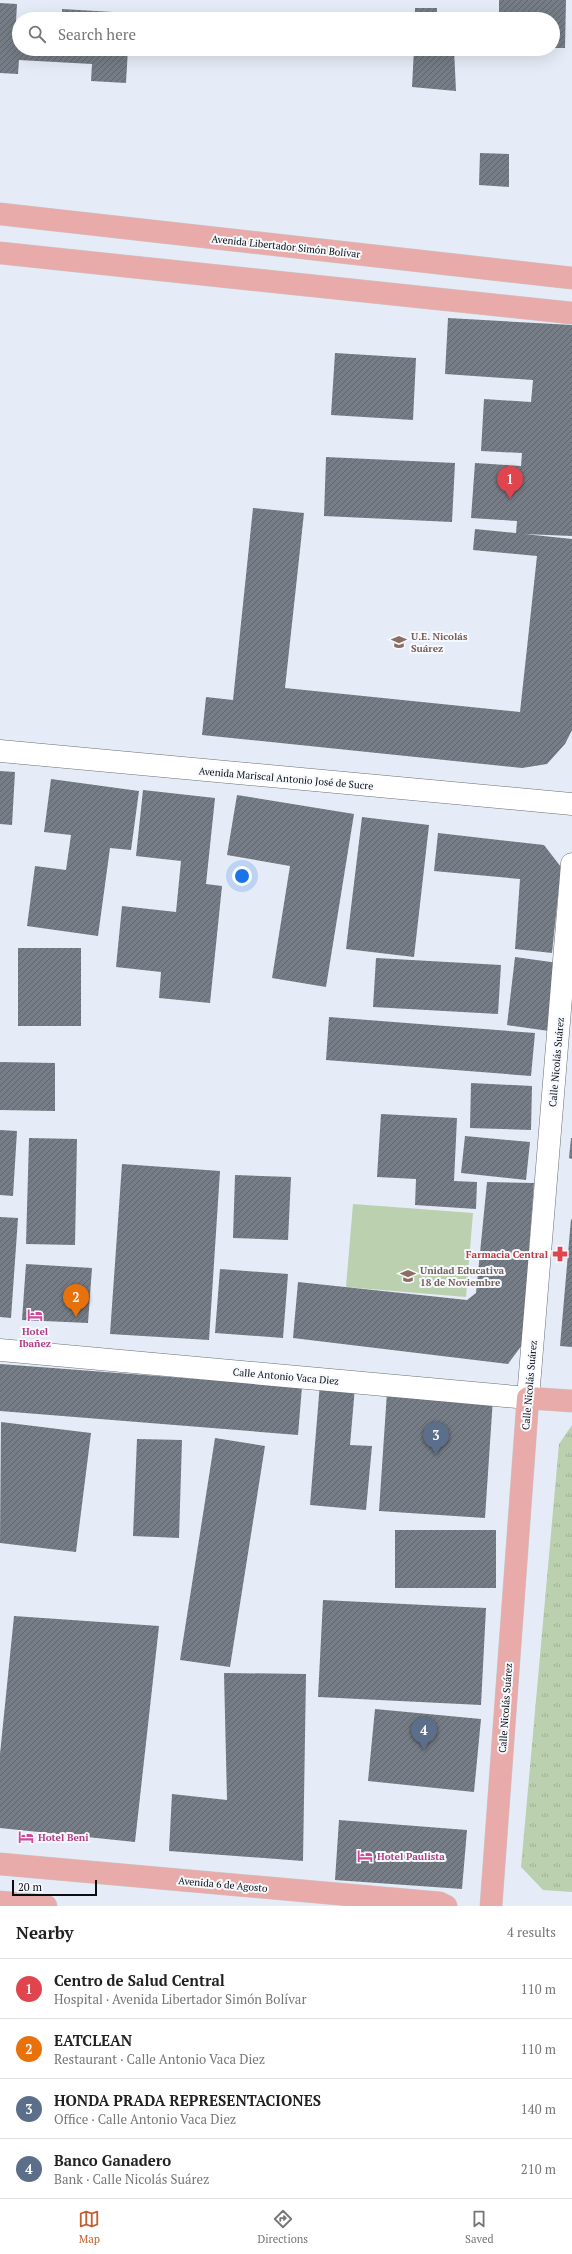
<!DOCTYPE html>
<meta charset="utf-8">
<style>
:root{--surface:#fff;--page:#f2f2f2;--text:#222;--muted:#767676;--line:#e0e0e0;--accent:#c45e2c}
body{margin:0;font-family:"PT Serif",serif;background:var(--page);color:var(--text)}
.scale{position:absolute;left:12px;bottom:10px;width:85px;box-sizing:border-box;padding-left:4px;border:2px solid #0b0d11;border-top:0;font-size:11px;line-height:14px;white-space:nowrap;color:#0b0d11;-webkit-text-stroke:3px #f6f9fd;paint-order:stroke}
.you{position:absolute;left:242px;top:876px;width:14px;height:14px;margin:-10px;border:3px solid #fff;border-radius:50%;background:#1a73e8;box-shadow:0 0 0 6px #1a73e833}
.badge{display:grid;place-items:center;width:26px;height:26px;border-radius:50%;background:var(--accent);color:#fff;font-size:13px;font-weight:700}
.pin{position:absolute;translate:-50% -33px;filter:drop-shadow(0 1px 2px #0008)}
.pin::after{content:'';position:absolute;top:21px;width:14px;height:12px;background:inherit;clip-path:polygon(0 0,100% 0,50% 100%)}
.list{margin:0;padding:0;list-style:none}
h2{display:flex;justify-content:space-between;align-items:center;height:52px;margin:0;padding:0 16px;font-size:17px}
h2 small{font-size:13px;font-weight:400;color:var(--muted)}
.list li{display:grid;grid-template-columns:26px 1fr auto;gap:12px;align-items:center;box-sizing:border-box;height:60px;padding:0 16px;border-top:1px solid var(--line)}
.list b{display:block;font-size:15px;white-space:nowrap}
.list p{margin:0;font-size:13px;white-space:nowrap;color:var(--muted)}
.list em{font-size:13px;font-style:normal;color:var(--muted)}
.icon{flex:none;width:22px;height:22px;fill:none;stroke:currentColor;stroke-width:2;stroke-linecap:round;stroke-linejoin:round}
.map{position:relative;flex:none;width:572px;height:1906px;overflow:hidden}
.search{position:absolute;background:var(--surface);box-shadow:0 4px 16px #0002;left:12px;right:12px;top:12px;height:44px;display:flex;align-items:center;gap:10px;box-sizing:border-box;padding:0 14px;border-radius:22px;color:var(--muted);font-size:15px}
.sheet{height:292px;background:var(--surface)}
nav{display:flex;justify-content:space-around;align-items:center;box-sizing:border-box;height:56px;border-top:1px solid var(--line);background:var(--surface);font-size:11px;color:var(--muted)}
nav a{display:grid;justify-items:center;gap:2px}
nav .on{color:var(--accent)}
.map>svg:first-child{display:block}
.grass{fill:#bbd0af}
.park{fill:url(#park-tufts)}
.building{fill:url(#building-hatch)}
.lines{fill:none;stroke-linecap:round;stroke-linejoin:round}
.minor-casing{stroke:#6a6f78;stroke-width:23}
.major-casing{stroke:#c9cacb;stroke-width:23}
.minor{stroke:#fff;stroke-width:22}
.major{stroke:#e9abaa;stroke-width:22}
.labels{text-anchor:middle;stroke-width:4;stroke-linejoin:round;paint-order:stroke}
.street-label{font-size:10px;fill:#0b0d11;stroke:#f6f9fd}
.education-label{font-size:10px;font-weight:bold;fill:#785e54;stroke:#f6f9fd;text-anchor:start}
.health-label{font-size:10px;font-weight:bold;fill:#be3a42;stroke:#f6f9fd;text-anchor:end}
.hotel-label{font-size:10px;font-weight:bold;fill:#b23c85;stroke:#f6f9fd;text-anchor:start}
</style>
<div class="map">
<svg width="572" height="1906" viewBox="0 0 572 1906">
<defs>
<pattern id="park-tufts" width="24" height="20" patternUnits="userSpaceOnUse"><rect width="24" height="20" fill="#bbd0af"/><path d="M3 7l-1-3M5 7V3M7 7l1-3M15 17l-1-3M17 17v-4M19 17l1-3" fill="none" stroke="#9fb196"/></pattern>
<pattern id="building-hatch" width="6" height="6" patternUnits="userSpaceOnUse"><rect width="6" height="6" fill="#777d86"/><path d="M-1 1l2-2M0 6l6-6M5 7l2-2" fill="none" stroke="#60656c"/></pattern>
</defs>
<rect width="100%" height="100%" fill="#e6ecf7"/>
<path class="grass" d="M353,1204L473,1213L466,1297L346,1287Z"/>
<path class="park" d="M572,1425V1892L543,1890L521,1867L559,1444Z"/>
<path class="building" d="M499,0H566L565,48H553V19H499Z
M0,3L17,4L16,22L19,23V49H128L126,83L91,81L92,64L19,60L18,74L0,73Z
M415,8H437V19H415Z
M62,9L130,13V19H62Z
M414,49H454L456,91L412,87Z
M480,153L509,154V187L479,185Z
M448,318L572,325V536L524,534L572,539V730L565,744L547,764L522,768L202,735L206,697L233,700L253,508L304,513L285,688L520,712L537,556L473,550L475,529L516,533L517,521L471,518L475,463L521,466L522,453L481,451L484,399L531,402L533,380L445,374Z
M335,353L416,358L413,420L331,415Z
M326,457L455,463L452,522L324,516Z
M0,771L15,772L12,825L0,824Z
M51,779L139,791L131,850L110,848L98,936L27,926L35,866L66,870L71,835L44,832Z
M143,790L215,798L206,884L222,886L210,1003L159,998L161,972L116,967L122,906L176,912L181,861L136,856Z
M237,795L354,814L326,987L272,978L290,866L227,855Z
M362,817L429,825L414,957L346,949Z
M438,833L544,845L561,867L552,953L515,949L520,879L434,871Z
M18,948H81V1026H18Z
M515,957L558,963L549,1031L507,1025Z
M376,958L501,965L498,1014L373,1007Z
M329,1017L535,1033L531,1076L326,1060Z
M0,1062L55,1063V1111L0,1110Z
M471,1083L532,1086L531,1130L470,1128Z
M381,1114L457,1118L454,1181L477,1182L476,1209L415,1205L416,1179L377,1177Z
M0,1130L17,1131L13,1196L0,1195Z
M465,1136L530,1142L526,1180L461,1173Z
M29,1138L77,1139L75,1245L26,1244Z
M571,1138H572V1159L569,1158Z
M122,1164L220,1171L209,1340L110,1334Z
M235,1175L291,1177L288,1240L233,1238Z
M487,1182L534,1183L522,1345L508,1364L293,1338L298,1282L467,1300L476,1293Z
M0,1217L18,1218L11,1318L0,1317Z
M571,1219L572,1220V1347L560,1346Z
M26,1264L92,1268L88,1323L22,1320Z
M220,1269L288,1274L283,1338L215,1333Z
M0,1364L302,1387L298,1435L0,1411Z
M320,1383L355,1387L350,1445L372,1446L366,1510L310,1505Z
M387,1392L493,1398L485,1518L379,1511Z
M1,1422L91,1433L76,1552L0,1543Z
M215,1438L265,1446L230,1667L180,1660Z
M137,1439L182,1440L179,1538L133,1536Z
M395,1530H496V1588H395Z
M323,1600L486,1608L481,1705L318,1697Z
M14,1616L159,1626L135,1842L0,1828V1754Z
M224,1673L306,1674L303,1861L169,1851L172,1794L227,1800Z
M375,1709L481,1719L474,1792L368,1781Z
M339,1820L467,1830L462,1889L335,1880Z"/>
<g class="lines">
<g class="minor-casing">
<path id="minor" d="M0,751L572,804
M0,1350L528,1398L572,864"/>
</g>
<g class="major-casing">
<path id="major" d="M0,214L572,278
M0,253L572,313
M0,1864L440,1903L446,1906
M0,1902L46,1906
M491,1906L528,1398L572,1401"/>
</g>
<use href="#minor" class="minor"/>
<use href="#major" class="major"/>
</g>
<defs>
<g id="school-bare" transform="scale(1.2)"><path d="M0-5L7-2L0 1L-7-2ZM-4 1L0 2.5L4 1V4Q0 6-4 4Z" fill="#8d6e63" stroke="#f6f9fd" stroke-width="2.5" paint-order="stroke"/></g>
<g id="pharmacy-bare" transform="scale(1.2)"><path d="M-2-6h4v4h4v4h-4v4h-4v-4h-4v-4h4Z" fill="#e0444e" stroke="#f6f9fd" stroke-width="2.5" paint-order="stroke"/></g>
<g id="hotel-bare" transform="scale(1.2)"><path d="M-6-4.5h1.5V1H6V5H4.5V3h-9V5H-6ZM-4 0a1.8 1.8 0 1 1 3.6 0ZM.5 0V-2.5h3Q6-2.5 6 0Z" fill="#d1479c" stroke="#f6f9fd" stroke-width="2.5" paint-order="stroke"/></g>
</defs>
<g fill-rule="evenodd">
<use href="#school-bare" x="399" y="642"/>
<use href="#pharmacy-bare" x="560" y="1254"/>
<use href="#school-bare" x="408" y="1276"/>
<use href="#hotel-bare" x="35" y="1315"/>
<use href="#hotel-bare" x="26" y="1837"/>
<use href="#hotel-bare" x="365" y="1856"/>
</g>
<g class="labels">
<g class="street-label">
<text transform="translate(286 246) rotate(6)" y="4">Avenida Libertador Simón Bolívar</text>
<text transform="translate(286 778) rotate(5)" y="4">Avenida Mariscal Antonio José de Sucre</text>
<text transform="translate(556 1062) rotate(-85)" y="4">Calle Nicolás Suárez</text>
<text transform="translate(286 1376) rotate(5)" y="4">Calle Antonio Vaca Diez</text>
<text transform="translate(529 1385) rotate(-85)" y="4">Calle Nicolás Suárez</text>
<text transform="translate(505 1708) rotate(-86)" y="4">Calle Nicolás Suárez</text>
<text transform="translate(223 1884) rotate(5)" y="4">Avenida 6 de Agosto</text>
</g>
<g class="education-label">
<text x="411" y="640">U.E. Nicolás<tspan x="411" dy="12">Suárez</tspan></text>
<text x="420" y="1274">Unidad Educativa<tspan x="420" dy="12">18 de Noviembre</tspan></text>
</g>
<g class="health-label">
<text x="548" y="1258">Farmacia Central</text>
</g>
<g class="hotel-label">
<text x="35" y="1335" text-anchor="middle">Hotel<tspan x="35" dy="12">Ibañez</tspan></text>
<text x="38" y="1841">Hotel Beni</text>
<text x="377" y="1860">Hotel Paulista</text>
</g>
</g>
</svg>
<div class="scale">20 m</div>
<div class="you"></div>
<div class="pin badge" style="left:510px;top:499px;background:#e0444e">1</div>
<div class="pin badge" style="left:76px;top:1317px;background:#e8710a">2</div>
<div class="pin badge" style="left:436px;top:1455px;background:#5c6f8a">3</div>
<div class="pin badge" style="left:424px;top:1750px;background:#5c6f8a">4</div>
<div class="search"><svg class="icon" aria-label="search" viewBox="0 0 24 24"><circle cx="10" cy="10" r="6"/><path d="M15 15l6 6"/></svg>Search here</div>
</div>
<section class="sheet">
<h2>Nearby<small>4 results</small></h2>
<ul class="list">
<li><span class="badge" style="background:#e0444e">1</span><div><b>Centro de Salud Central</b><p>Hospital · Avenida Libertador Simón Bolívar</p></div><em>110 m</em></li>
<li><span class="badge" style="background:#e8710a">2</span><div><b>EATCLEAN</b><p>Restaurant · Calle Antonio Vaca Diez</p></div><em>110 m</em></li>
<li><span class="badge" style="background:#5c6f8a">3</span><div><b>HONDA PRADA REPRESENTACIONES</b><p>Office · Calle Antonio Vaca Diez</p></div><em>140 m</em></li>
<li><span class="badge" style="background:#5c6f8a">4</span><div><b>Banco Ganadero</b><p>Bank · Calle Nicolás Suárez</p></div><em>210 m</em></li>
</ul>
</section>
<nav>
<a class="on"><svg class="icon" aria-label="map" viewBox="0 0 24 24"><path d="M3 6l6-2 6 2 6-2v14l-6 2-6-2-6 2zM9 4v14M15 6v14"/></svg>Map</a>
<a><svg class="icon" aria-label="directions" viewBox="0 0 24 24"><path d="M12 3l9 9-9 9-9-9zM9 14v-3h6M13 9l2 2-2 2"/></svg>Directions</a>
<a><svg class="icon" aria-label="saved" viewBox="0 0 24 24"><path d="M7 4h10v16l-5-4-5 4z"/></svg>Saved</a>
</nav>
